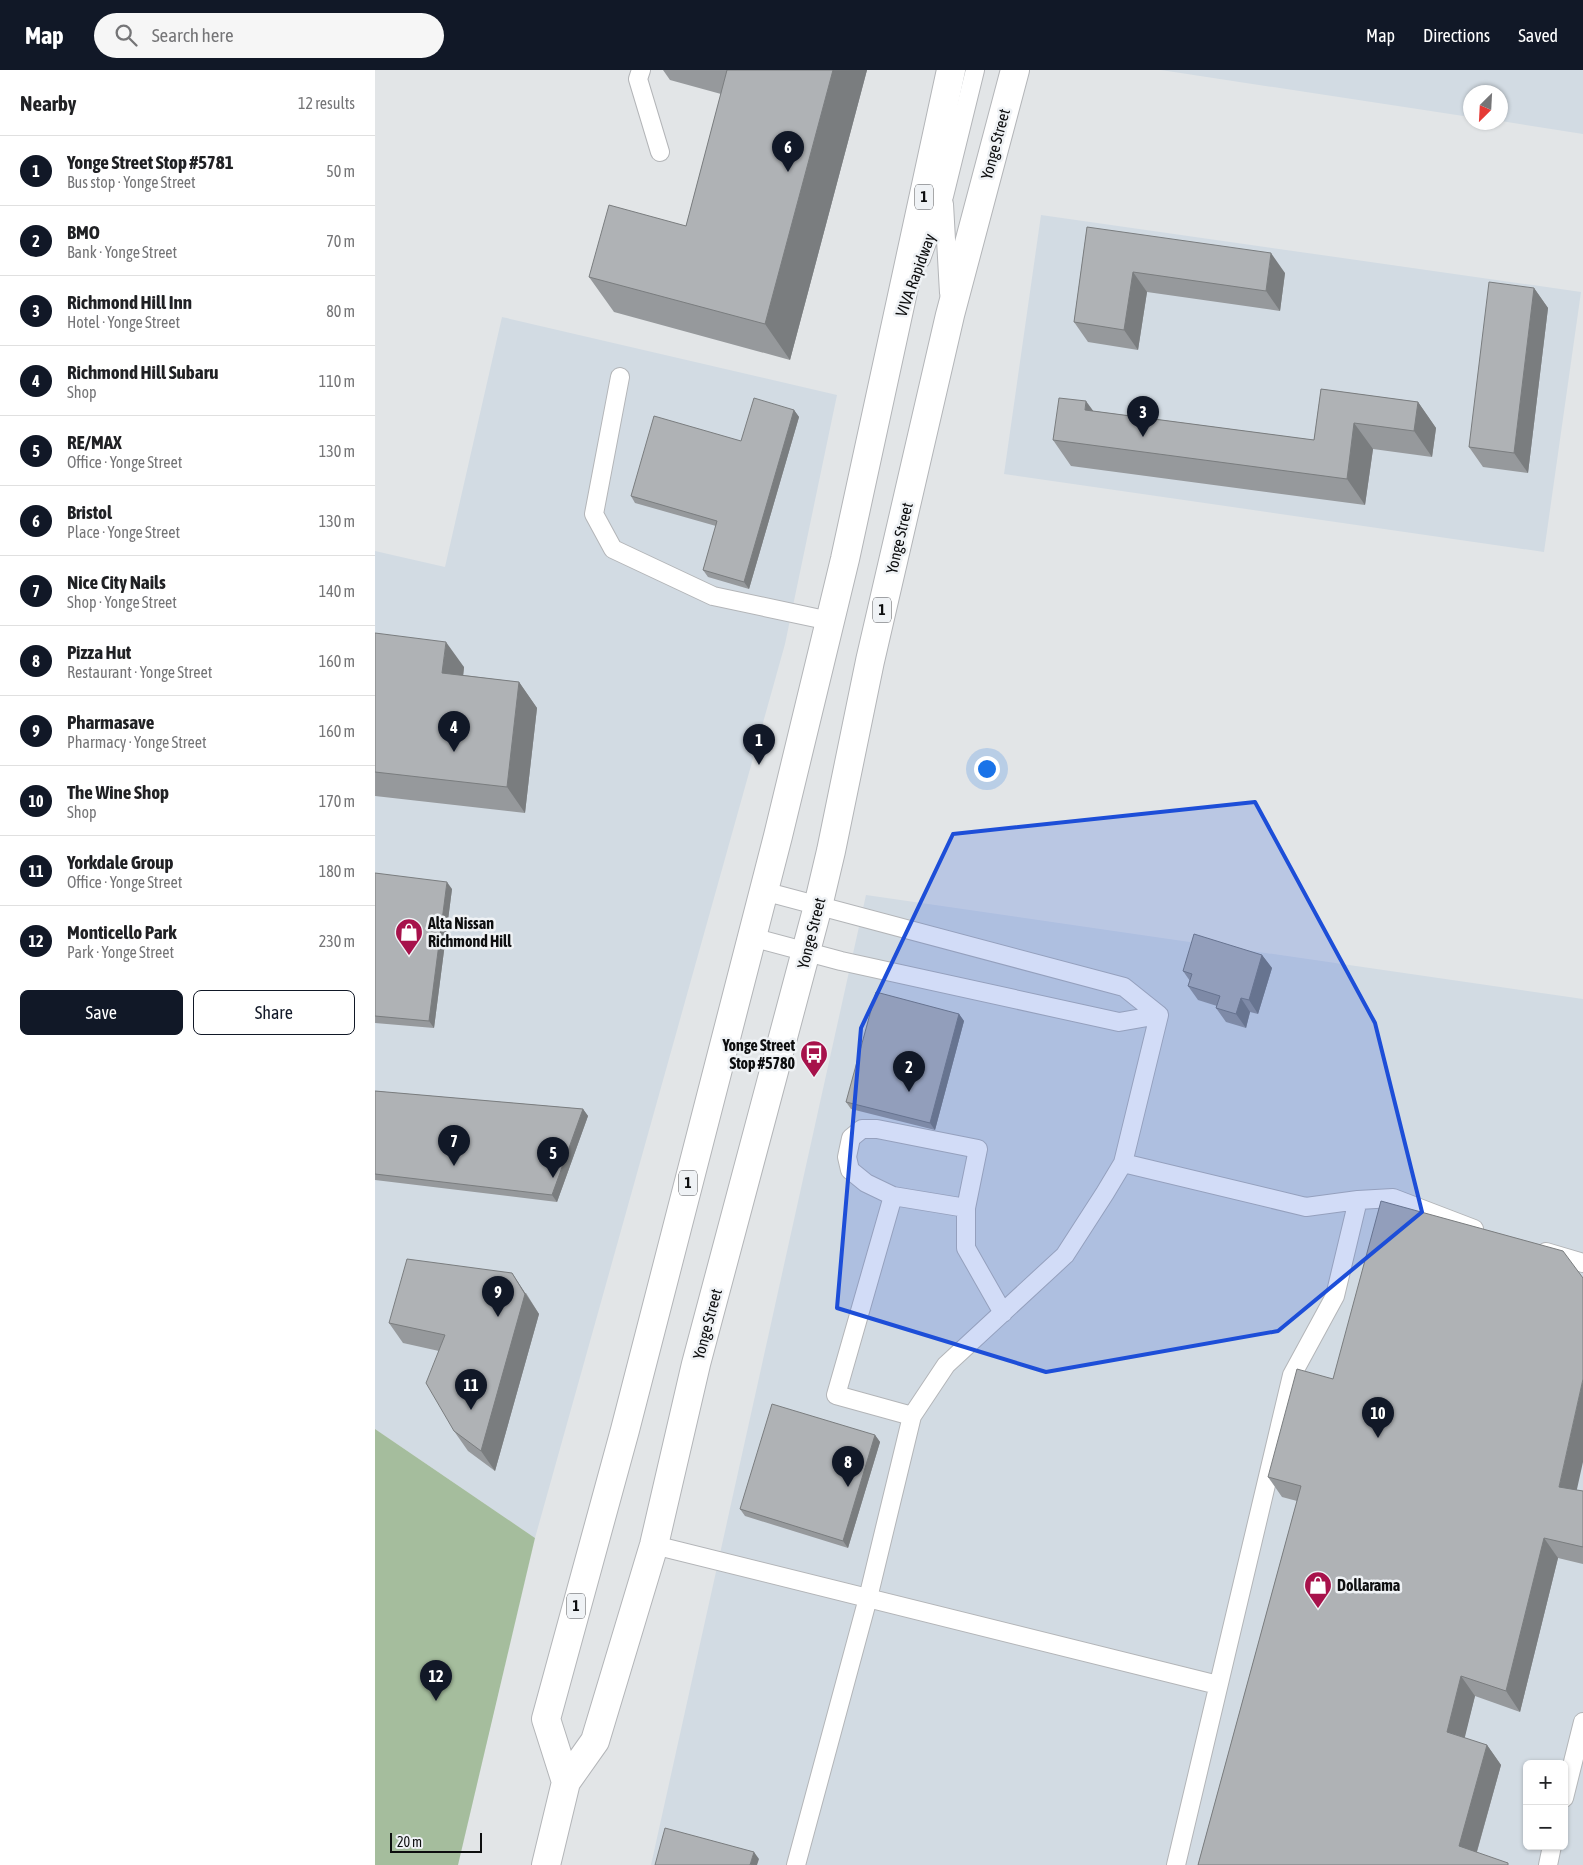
<!DOCTYPE html>
<meta charset="utf-8">
<style>
:root{--surface:#fff;--page:#f6f6f6;--text:#202124;--muted:#757577;--line:#e0e0e0;--accent:#111827}
body{margin:0;font-family:"Asap Condensed",sans-serif;background:var(--page);color:var(--text)}
.controls{position:absolute;right:15px;bottom:15px;display:grid;overflow:hidden;border-radius:8px;box-shadow:0 1px 4px #0004}
.controls button{width:45px;height:45px;display:grid;place-items:center;padding:0;border:0;border-bottom:1px solid var(--line);background:var(--surface);color:var(--text);font:25px sans-serif}
.compass{position:absolute;left:1088px;top:15px;width:45px;height:45px;border-radius:50%;background:var(--surface);box-shadow:0 1px 4px #0004;rotate:204deg}
.scale{position:absolute;left:15px;bottom:12px;width:92px;box-sizing:border-box;padding-left:5px;border:2px solid #0d0e0f;border-top:0;font-size:14px;line-height:18px;white-space:nowrap;color:#0d0e0f;-webkit-text-stroke:4px #eff2f5;paint-order:stroke}
.you{position:absolute;left:611px;top:698px;width:18px;height:18px;margin:-12px;border:4px solid #fff;border-radius:50%;background:#1a73e8;box-shadow:0 0 0 8px #1a73e833}
.badge{display:grid;place-items:center;width:32px;height:32px;border-radius:50%;background:var(--accent);color:#fff;font-size:16px;font-weight:700}
.pin{position:absolute;translate:-50% -41px;filter:drop-shadow(0 1px 2px #0008)}
.pin::after{content:'';position:absolute;top:26px;width:18px;height:15px;background:inherit;clip-path:polygon(0 0,100% 0,50% 100%)}
.list{margin:0;padding:0;list-style:none}
h2{display:flex;justify-content:space-between;align-items:center;height:65px;margin:0;padding:0 20px;font-size:21px}
h2 small{font-size:16px;font-weight:400;color:var(--muted)}
.list li{display:grid;grid-template-columns:32px 1fr auto;gap:15px;align-items:center;box-sizing:border-box;height:70px;padding:0 20px;border-top:1px solid var(--line)}
.list b{display:block;font-size:19px;white-space:nowrap}
.list p{margin:0;font-size:16px;white-space:nowrap;color:var(--muted)}
.list em{font-size:16px;font-style:normal;color:var(--muted)}
.actions{display:flex;gap:10px;padding:15px 20px}
.actions a{flex:1;padding:11px 0;border:1px solid var(--accent);border-radius:8px;text-align:center;font-size:18px;color:var(--accent)}
.actions .main{background:var(--accent);color:#fff}
.icon{flex:none;width:28px;height:28px;fill:none;stroke:currentColor;stroke-width:2;stroke-linecap:round;stroke-linejoin:round}
.map{position:relative;flex:none;width:1208px;height:1795px;overflow:hidden}
header{display:flex;align-items:center;gap:30px;box-sizing:border-box;height:70px;padding:0 25px;background:var(--accent);color:#fff}
header strong{font-size:24px}
nav{display:flex;gap:28px;margin-inline-start:auto;font-size:18px}
.search{width:350px;height:45px;background:var(--page);display:flex;align-items:center;gap:12px;box-sizing:border-box;padding:0 18px;border-radius:28px;color:var(--muted);font-size:19px}
main{display:flex}
aside{flex:1;background:var(--surface)}
.map>svg:first-child{display:block}
.built{fill:#d2dbe3;fill-rule:evenodd}
.green{fill:#a5bd9d}
.lines{fill:none;stroke-linecap:round;stroke-linejoin:round}
.service-casing{stroke:#b3b5b8;stroke-width:20}
.primary-casing{stroke:#b3b5b8;stroke-width:30}
.service{stroke:#fff;stroke-width:18}
.primary{stroke:#fff;stroke-width:28}
.wall{fill:#96999c}
.shaded-wall{fill:#7a7d7f}
.building{fill:#afb2b5;stroke:#7a7d7f}
.marked{fill:#1d4ed8;fill-opacity:0.2;stroke:#1d4ed8;stroke-width:4;stroke-linejoin:round}
.labels{text-anchor:middle;stroke-width:5;stroke-linejoin:round;paint-order:stroke}
.shield{fill:#eff2f5;stroke:#515254;stroke-width:1}
.shield-label{font-size:15px;font-weight:bold;fill:#0d0e0f}
.street-label{font-size:16px;fill:#0d0e0f;stroke:#eff2f5}
.poi-label{font-size:16px;font-weight:bold;fill:#0d0e0f;stroke:#eff2f5;text-anchor:start}
</style>
<header>
<strong>Map</strong>
<div class="search"><svg class="icon" aria-label="search" viewBox="0 0 24 24"><circle cx="10" cy="10" r="6"/><path d="M15 15l6 6"/></svg>Search here</div>
<nav><a>Map</a><a>Directions</a><a>Saved</a></nav>
</header>
<main>
<aside>
<h2>Nearby<small>12 results</small></h2>
<ul class="list">
<li><span class="badge">1</span><div><b>Yonge Street Stop #5781</b><p>Bus stop · Yonge Street</p></div><em>50 m</em></li>
<li><span class="badge">2</span><div><b>BMO</b><p>Bank · Yonge Street</p></div><em>70 m</em></li>
<li><span class="badge">3</span><div><b>Richmond Hill Inn</b><p>Hotel · Yonge Street</p></div><em>80 m</em></li>
<li><span class="badge">4</span><div><b>Richmond Hill Subaru</b><p>Shop</p></div><em>110 m</em></li>
<li><span class="badge">5</span><div><b>RE/MAX</b><p>Office · Yonge Street</p></div><em>130 m</em></li>
<li><span class="badge">6</span><div><b>Bristol</b><p>Place · Yonge Street</p></div><em>130 m</em></li>
<li><span class="badge">7</span><div><b>Nice City Nails</b><p>Shop · Yonge Street</p></div><em>140 m</em></li>
<li><span class="badge">8</span><div><b>Pizza Hut</b><p>Restaurant · Yonge Street</p></div><em>160 m</em></li>
<li><span class="badge">9</span><div><b>Pharmasave</b><p>Pharmacy · Yonge Street</p></div><em>160 m</em></li>
<li><span class="badge">10</span><div><b>The Wine Shop</b><p>Shop</p></div><em>170 m</em></li>
<li><span class="badge">11</span><div><b>Yorkdale Group</b><p>Office · Yonge Street</p></div><em>180 m</em></li>
<li><span class="badge">12</span><div><b>Monticello Park</b><p>Park · Yonge Street</p></div><em>230 m</em></li>
</ul>
<div class="actions"><a class="main">Save</a><a>Share</a></div>
</aside>
<div class="map">
<svg width="1208" height="1795" viewBox="0 0 1208 1795">
<rect width="100%" height="100%" fill="#e2e5e7"/>
<path class="built" d="M786,0H1208V64L1126,51V22H1096L1095,47Z
M666,145L1206,222L1169,482L629,404Z
M127,247L462,325L410,574L160,1468L0,1359V481L70,497Z
M491,825L1208,929V1795H276ZM1152,1694H1189V1776H1152Z"/>
<path class="green" d="M0,1359L160,1468L83,1795H0Z"/>
<g class="lines">
<g class="service-casing">
<path id="service" d="M266,0L263,9L285,82
M569,134L574,223
M546,189L569,126L600,0
M245,307L219,444L238,479L338,526L455,551
M388,821L749,917L784,945
M376,867L466,891L744,952L784,945
M748,1093L931,1137L983,1130L960,1226L917,1305L801,1795
M518,1126L491,1113L475,1100L472,1087L476,1068L487,1059H502L603,1079L591,1138
M983,1130L1018,1128L1099,1159
M1171,1182L1208,1193
M537,1346L461,1325L518,1126L591,1138V1178L628,1243
M279,1475L843,1615
M1189,1728L1208,1652
M421,1795L493,1528L537,1346L571,1295L690,1185L730,1123L748,1093L784,945
M1173,1795L1177,1776"/>
</g>
<g class="primary-casing">
<path id="primary" d="M191,1712L171,1649L250,1360L403,766L470,489L576,0
M171,1795L191,1712L220,1671L279,1475L321,1294L443,836L456,781L495,591L575,245L640,0"/>
</g>
<use href="#service" class="service"/>
<use href="#primary" class="primary"/>
</g>
<path class="wall" d="M288,0H492L415,290L239,242L214,207L311,156L346,24L295,10Z
M712,157L910,203L905,241L772,222L763,280L713,272L699,252Z
M1159,218L1173,238L1153,403L1108,397L1094,377Z
M946,319L1043,332L1061,358L1057,387L998,379L990,435L696,396L678,370L719,341L939,370Z
M419,340L424,347L374,519L333,507L328,500L341,456L260,433L256,426L366,371Z
M0,563L89,597L88,605L144,612L162,638L150,743L0,726Z
M0,803L77,819L59,958L0,953Z
M887,885L897,898L883,944L875,942L871,958L851,952L841,938L842,936L823,930L813,916L815,911L808,901Z
M584,944L589,951L560,1060L476,1039L471,1032Z
M0,1021L208,1039L213,1046L182,1132L0,1110Z
M151,1223L164,1244L120,1401L93,1381L79,1361L64,1281L28,1273L14,1253Z
M500,1365L505,1372L473,1478L370,1446L365,1439Z
M893,1407L1202,1420L1208,1421V1494L1183,1488L1145,1642L1100,1626L1089,1668L1112,1675L1126,1695L1102,1782L823,1795L922,1431L907,1427Z"/>
<path class="shaded-wall" d="M458,0H492L415,290L390,254Z
M896,183L910,203L905,241L891,221Z
M758,202L772,222L763,280L749,260Z
M1159,218L1173,238L1153,403L1139,383Z
M711,331L730,357L710,340Z
M1043,332L1061,358L1057,387L1039,361Z
M419,340L424,347L374,519L369,512Z
M979,353L998,379L990,435L972,409Z
M71,572L89,597L86,629L67,603Z
M144,612L162,638L150,743L132,717Z
M72,812L77,819L59,958L54,951Z
M887,885L897,898L883,944L874,930Z
M866,928L875,942L871,958L861,944Z
M584,944L589,951L560,1060L555,1053Z
M208,1039L213,1046L182,1132L177,1125Z
M137,1203L164,1244L120,1401L106,1381Z
M1208,1309V1392L1198,1437L1184,1417Z
M500,1365L505,1372L473,1478L468,1471Z
M1169,1468L1183,1488L1145,1642L1131,1621Z
M1086,1606L1100,1626L1086,1683L1072,1662Z
M1112,1675L1126,1695L1098,1795L1084,1776Z
M379,1782L384,1789L382,1795H375Z"/>
<path class="building" d="M352,0H458L390,254L214,207L234,135L311,156Z
M712,157L896,183L891,221L758,202L749,260L699,252Z
M1114,212L1159,218L1139,383L1094,377Z
M946,319L1043,332L1039,361L979,353L972,409L678,370L684,328L711,331L710,340L939,370Z
M379,328L419,340L369,512L328,500L342,451L256,426L279,346L366,371Z
M0,563L71,572L67,603L144,612L132,717L0,702Z
M0,803L72,812L54,951L0,946Z
M819,864L887,885L874,930L866,928L861,944L841,938L845,926L813,916L817,904L808,901Z
M501,922L584,944L555,1053L471,1032Z
M0,1021L208,1039L177,1125L0,1104Z
M1006,1131L1188,1181L1208,1208V1309L1184,1417L1208,1421V1477L1169,1468L1131,1621L1086,1606L1072,1662L1112,1675L1084,1776L1133,1793V1795H823L926,1416L893,1407L922,1299L958,1309Z
M32,1189L137,1203L150,1224L106,1381L79,1361L51,1313L70,1265L14,1253Z
M397,1334L500,1365L468,1471L365,1439Z
M290,1758L379,1782L375,1795H280Z"/>
<path class="marked" d="M880,732L1000,953L1047,1142L903,1261L671,1302L462,1238L486,958L578,764Z"/>
<defs>
<g id="shop-pin" transform="scale(1.4375)"><path d="M0 17L-7.5 6A9.5 9.5 0 1 1 7.5 6Z" fill="#a7124b" stroke="#eff2f5"/><path d="M-5-2.5h2.3a2.7 3.5 0 0 1 5.4 0H5L5.5 6h-11ZM-1.5-2.5h3a1.5 2.3 0 0 0-3 0Z" fill="#fff"/></g>
<g id="bus-pin" transform="scale(1.4375)"><path d="M0 17L-7.5 6A9.5 9.5 0 1 1 7.5 6Z" fill="#a7124b" stroke="#eff2f5"/><path d="M-5-6H5V4H4V6H2V4H-2V6H-4V4H-5ZM-3.5-4V0h7V-4ZM-3.5 1.2v1.5H-2V1.2ZM2 1.2v1.5H3.5V1.2Z" fill="#fff"/></g>
</defs>
<g fill-rule="evenodd">
<use href="#shop-pin" x="34" y="862"/>
<use href="#bus-pin" x="439" y="984"/>
<use href="#shop-pin" x="943" y="1515"/>
</g>
<g class="labels">
<g class="shield">
<rect x="540" y="114.5" width="18" height="25" rx="4"/>
<rect x="498" y="527.5" width="18" height="25" rx="4"/>
<rect x="304" y="1100.5" width="18" height="25" rx="4"/>
<rect x="192" y="1523.5" width="18" height="25" rx="4"/>
</g>
<g class="shield-label">
<text x="549" y="132">1</text>
<text x="507" y="545">1</text>
<text x="313" y="1118">1</text>
<text x="201" y="1541">1</text>
</g>
<g class="street-label">
<text transform="translate(620 74) rotate(-75)" y="6">Yonge Street</text>
<text transform="translate(540 205) rotate(-70)" y="6">VIVA Rapidway</text>
<text transform="translate(524 468) rotate(-77)" y="6">Yonge Street</text>
<text transform="translate(436 863) rotate(-76)" y="6">Yonge Street</text>
<text transform="translate(332 1254) rotate(-75)" y="6">Yonge Street</text>
</g>
<g class="poi-label">
<text x="53" y="859">Alta Nissan<tspan x="53" dy="18">Richmond Hill</tspan></text>
<text x="420" y="981" text-anchor="end">Yonge Street<tspan x="420" dy="18">Stop #5780</tspan></text>
<text x="962" y="1521">Dollarama</text>
</g>
</g>
</svg>
<div class="controls">
<button>+</button>
<button>−</button>
</div>
<svg class="compass" viewBox="-18 -18 36 36"><path d="M0-13l5 13h-10z" fill="#e53935"/><path d="M0 13l5-13h-10z" fill="#757577"/></svg>
<div class="scale">20 m</div>
<div class="you"></div>
<div class="pin badge" style="left:384px;top:695px">1</div>
<div class="pin badge" style="left:534px;top:1022px">2</div>
<div class="pin badge" style="left:768px;top:367px">3</div>
<div class="pin badge" style="left:79px;top:682px">4</div>
<div class="pin badge" style="left:178px;top:1108px">5</div>
<div class="pin badge" style="left:413px;top:102px">6</div>
<div class="pin badge" style="left:79px;top:1096px">7</div>
<div class="pin badge" style="left:473px;top:1417px">8</div>
<div class="pin badge" style="left:123px;top:1247px">9</div>
<div class="pin badge" style="left:1003px;top:1368px">10</div>
<div class="pin badge" style="left:96px;top:1340px">11</div>
<div class="pin badge" style="left:61px;top:1631px">12</div>
</div>
</main>
